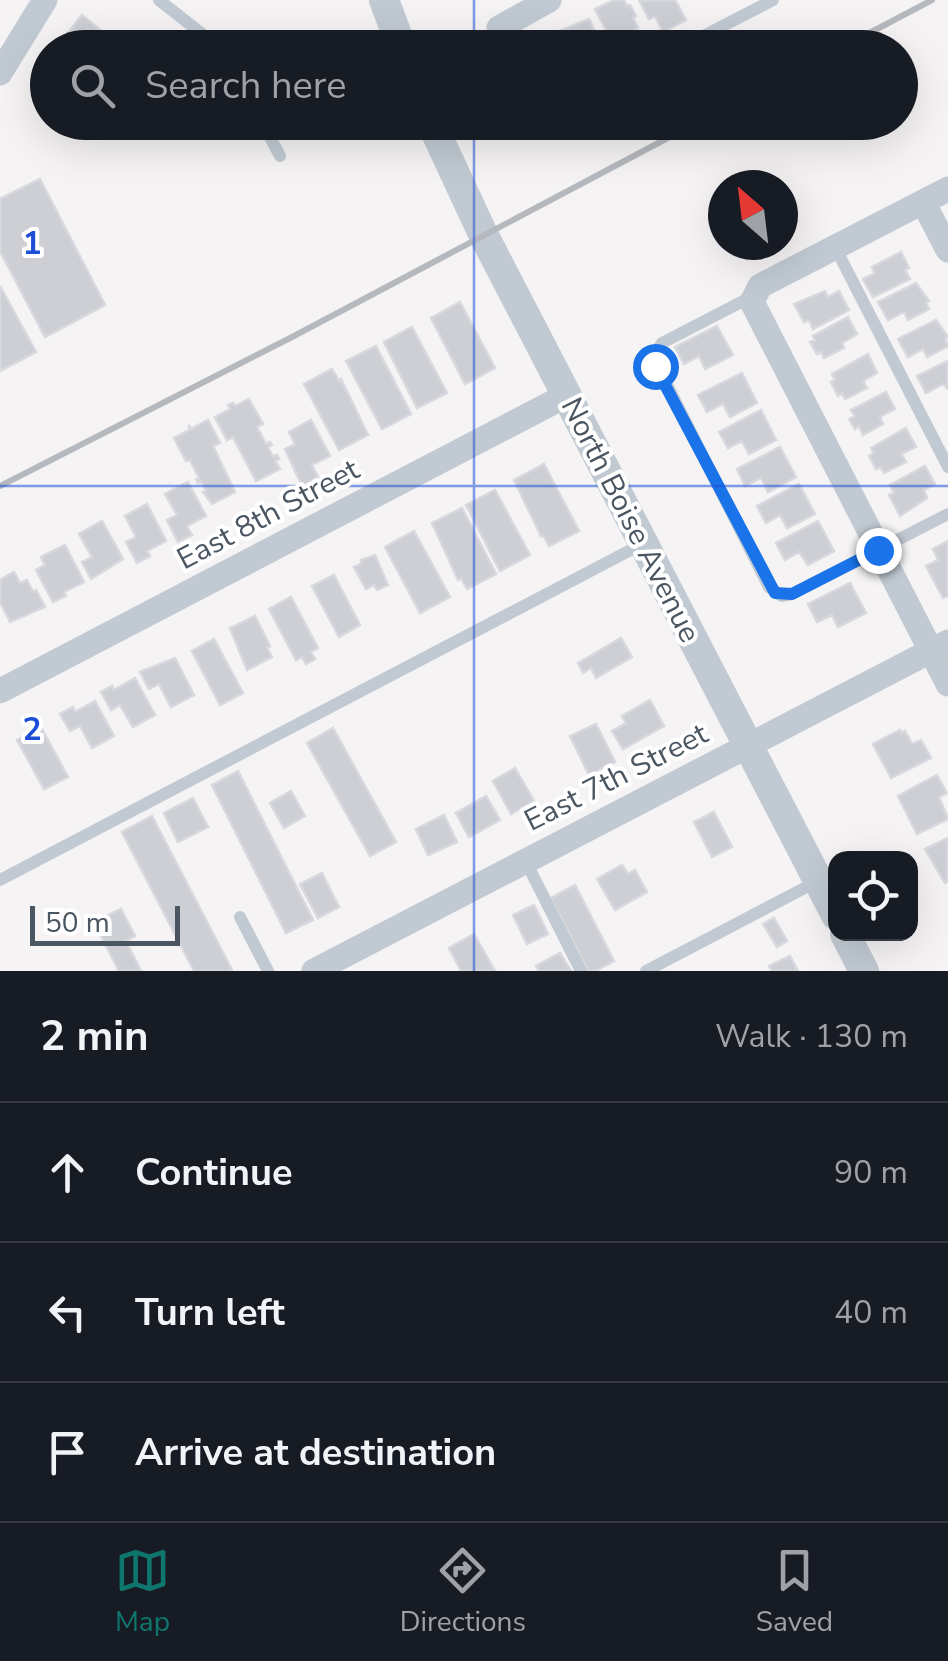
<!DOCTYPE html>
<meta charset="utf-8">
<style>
:root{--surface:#171b24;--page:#242831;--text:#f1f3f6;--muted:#9ea1a6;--line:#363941;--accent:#0f766e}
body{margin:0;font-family:"Nunito Sans",sans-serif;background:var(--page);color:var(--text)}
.controls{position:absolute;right:30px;bottom:30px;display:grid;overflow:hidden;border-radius:20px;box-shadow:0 10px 40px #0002}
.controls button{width:90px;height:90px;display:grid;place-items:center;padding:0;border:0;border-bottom:2px solid var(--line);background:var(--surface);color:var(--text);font:50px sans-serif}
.compass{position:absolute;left:708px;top:170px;width:90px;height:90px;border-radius:50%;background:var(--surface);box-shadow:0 10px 40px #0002;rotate:332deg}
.scale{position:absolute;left:30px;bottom:25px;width:150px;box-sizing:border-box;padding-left:10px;border:5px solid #4a5661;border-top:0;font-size:28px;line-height:35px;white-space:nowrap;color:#4a5661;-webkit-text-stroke:8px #fff;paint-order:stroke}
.stop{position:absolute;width:30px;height:30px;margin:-22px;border:8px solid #1a73e8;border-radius:50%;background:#fff}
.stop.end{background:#1a73e8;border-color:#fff;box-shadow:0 2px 10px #0008}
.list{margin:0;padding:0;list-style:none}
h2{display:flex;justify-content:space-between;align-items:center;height:130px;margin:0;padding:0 40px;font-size:42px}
h2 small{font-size:32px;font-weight:400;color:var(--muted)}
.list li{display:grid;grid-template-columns:65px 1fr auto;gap:30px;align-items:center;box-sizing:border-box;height:140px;padding:0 40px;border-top:2px solid var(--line)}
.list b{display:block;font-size:38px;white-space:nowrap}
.list em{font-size:32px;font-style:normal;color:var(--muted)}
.icon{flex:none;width:55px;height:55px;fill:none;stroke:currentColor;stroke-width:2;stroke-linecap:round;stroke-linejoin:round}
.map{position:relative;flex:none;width:948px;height:971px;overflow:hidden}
.search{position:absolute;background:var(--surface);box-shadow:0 10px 40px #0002;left:30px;right:30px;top:30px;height:110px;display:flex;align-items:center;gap:25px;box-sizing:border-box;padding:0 35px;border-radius:55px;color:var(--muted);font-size:38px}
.sheet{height:550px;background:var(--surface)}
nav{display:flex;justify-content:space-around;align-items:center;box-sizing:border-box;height:140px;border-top:2px solid var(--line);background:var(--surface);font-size:28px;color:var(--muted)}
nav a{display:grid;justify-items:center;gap:5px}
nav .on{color:var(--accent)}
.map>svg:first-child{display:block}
.building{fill:#cdcfd5;stroke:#d7d9de;stroke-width:2.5}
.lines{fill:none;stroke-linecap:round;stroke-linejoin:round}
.service{stroke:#c1cad2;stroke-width:12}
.minor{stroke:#c1cad2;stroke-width:25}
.tertiary{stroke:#c1cad2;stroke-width:30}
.rail{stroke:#b5b8bd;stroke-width:6}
.route{stroke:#1a73e8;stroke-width:12}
.grid{fill:none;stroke:#1d4ed8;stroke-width:2.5;stroke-opacity:0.55}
.labels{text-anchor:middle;stroke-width:8;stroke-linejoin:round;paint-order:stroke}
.street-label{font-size:30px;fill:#4a5661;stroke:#fff}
.grid-label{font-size:32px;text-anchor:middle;font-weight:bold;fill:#1d4ed8;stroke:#fff;stroke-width:8;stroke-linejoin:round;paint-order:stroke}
</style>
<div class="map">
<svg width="948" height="971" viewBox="0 0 948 971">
<rect width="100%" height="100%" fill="#f5f3f3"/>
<path class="building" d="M614,0H624L627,6L630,5L636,16L633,18L638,28L626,35L632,48H616L595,9Z
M639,0H675L686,20L663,32L655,16L649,19Z
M82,15L122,48H60L58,46Z
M589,19L603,48H565L557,32Z
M40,179L105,305L45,337L0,251V199Z
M901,252L909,268L905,270L910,279L873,297L863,279L875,273L872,267Z
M916,283L929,301L926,303L929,309L908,320L904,312L888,320L878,302Z
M0,286L36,352L0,371Z
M825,291L828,297L839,291L849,310L813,329L809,320L804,322L794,304Z
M460,302L495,368L465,384L431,318Z
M848,317L857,334L842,343L844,348L824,358L821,352L817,354L810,342L815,340L813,336Z
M936,320L948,337L945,339L948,346L927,357L923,349L908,357L898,339Z
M717,326L733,355L705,369L699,356L684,364L675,347Z
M412,327L447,393L417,408L384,342Z
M376,346L411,414L382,429L346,361Z
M868,354L877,373L863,381L867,388L845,399L842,393L838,396L831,382L835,380L832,374Z
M948,361V389L943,384L926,393L917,376Z
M332,369L339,381L341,379L368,435L339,450L304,384Z
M742,373L757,403L730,417L723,404L707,412L698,395Z
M886,392L895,409L880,417L883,424L863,435L859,426L855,429L849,419L855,416L851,410Z
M249,399L263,424L257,427L266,444L270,442L272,445L268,447L273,457L277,455L279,459L275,461L280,469L256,481L233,437L227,440L215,417L230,409L228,405L233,403L235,406Z
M761,410L776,440L749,454L742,441L728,448L719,432Z
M208,420L220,443L213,446L235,492L212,504L203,492L206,491L201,481L198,483L196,479L199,478L190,460L186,461L174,438L189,430V425L191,429Z
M311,420L330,456L312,465L318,477L302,486L285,449L295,444L289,432Z
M906,428L916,447L901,454L906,462L884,473L880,467L876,469L869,456L874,453L871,448Z
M780,447L796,477L768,492L761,478L745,486L737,469Z
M544,464L579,531L549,546L543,535L541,536L514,480Z
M925,466L935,484L924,490L927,498L900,516L889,495L894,493L890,485Z
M188,482L206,516L187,526L192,535L178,542L167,520L177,515L165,494Z
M799,484L815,514L787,528L780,515L766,523L757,506Z
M495,490L530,555L500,571L466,505Z
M147,504L166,541L147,551L150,556L137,563L126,542L136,537L125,516Z
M462,508L496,574L467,589L461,578L458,580L432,523Z
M102,521L123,559L91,579L82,562L92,557L79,534Z
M818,521L834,551L808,565L799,552L785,560L776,543Z
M414,531L450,597L420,613L385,547Z
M948,541V596L943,598L926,566L938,560L933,549Z
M65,545L84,582L64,592L66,596L53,602L36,570L45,565L41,557Z
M375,555L388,585L377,590L374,585L366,589L354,567L362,563L361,560Z
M14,572L20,583L27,580L33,592L36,590L45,607L10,622L0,602V580Z
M334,575L360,625L339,637L312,586Z
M850,583L866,613L838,627L832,615L817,622L808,604Z
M291,597L318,648L311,652L315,659L306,664L302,657L296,660L269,609Z
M255,616L270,646L267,648L272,657L247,670L230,628Z
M621,638L632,657L596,678L591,668L583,673L578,663Z
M214,639L243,693L220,705L192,651Z
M175,658L194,695L171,707L159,684L149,689L140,672Z
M135,678L155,715L133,727L120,705L111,710L101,692L112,686L114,690Z
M650,700L664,726L623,749L612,731L626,723L622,716Z
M95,701L114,736L92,748L80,726L70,731L60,714L73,707L75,712Z
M596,724L615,762L589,775L570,736Z
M41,727L68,777L44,789L17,740Z
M333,728L396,842L370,856L307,743Z
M900,730L901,733L905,731L912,744L921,740L931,758L891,778L873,744Z
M515,768L534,801L511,814L493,781Z
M238,771L313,920L286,933L212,785Z
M937,775L947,793L939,797L948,819L917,834L898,796Z
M291,791L305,816L284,828L270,803Z
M486,796L500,820L469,837L456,813Z
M193,798L208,827L178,842L164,813Z
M714,812L732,847L712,857L694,822Z
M444,815L457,842L428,855L416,829Z
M152,816L232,970L231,971H194L122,832Z
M948,838V881L945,883L925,849Z
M622,865L628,874L635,870L647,892L615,910L597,879Z
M322,873L339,907L318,918L300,884Z
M575,885L614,961L595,971H588L551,898Z
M534,905L548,934L527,944L513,915Z
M121,909L135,936L126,941L141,971H119L94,922Z
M774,918L787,941L777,947L763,924Z
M474,934L495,971H461L449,948Z
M560,953L571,971H539L536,966Z
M790,956L798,971H772L769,966Z"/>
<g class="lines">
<path class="service" d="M159,0L220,48
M680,48L773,0
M262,122L280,156
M835,247L948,467
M751,297L662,343L653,357L769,587L782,596L792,594L948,514
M525,860L581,971
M0,880L644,543
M240,917L268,971
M646,971L818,881"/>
<path class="minor" d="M499,28L549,0
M0,73L45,0
M948,189L760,286L752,302L948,684
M923,202L948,250
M0,691L567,395
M314,971L948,642"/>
<path class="tertiary" d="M384,0L402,48
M431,122L483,234L836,915
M845,934L864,971"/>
<path class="rail" d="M841,48L932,0
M0,486L294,336L698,122"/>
</g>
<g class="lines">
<path class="route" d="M655,366L775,593L792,594L878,550"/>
</g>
<path class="grid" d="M474,0V48M474,122V971M0,486H948"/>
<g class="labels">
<g class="street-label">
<text transform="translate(268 514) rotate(-28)" y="10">East 8th Street</text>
<text transform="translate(631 520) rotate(63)" y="10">North Boise Avenue</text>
<text transform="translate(616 777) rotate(-27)" y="10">East 7th Street</text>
</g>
</g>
<g class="grid-label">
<text x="32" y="254">1</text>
<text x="32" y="740">2</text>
</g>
</svg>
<div class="controls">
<button><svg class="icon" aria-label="locate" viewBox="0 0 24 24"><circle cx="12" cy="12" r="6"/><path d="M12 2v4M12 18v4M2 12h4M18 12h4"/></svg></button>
</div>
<svg class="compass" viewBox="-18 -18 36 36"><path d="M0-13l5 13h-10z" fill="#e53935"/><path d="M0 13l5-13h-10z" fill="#9ea1a6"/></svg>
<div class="scale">50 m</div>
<div class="stop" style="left:655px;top:366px"></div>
<div class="stop end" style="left:878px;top:550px"></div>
<div class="search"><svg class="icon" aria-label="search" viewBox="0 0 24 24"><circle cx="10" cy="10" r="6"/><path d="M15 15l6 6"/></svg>Search here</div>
</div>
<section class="sheet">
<h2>2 min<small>Walk · 130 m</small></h2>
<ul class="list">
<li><svg class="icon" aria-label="ahead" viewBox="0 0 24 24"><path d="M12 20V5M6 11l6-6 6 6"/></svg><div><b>Continue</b></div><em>90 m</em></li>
<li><svg class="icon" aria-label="left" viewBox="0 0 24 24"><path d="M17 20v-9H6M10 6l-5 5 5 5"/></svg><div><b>Turn left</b></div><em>40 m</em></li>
<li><svg class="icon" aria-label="arrive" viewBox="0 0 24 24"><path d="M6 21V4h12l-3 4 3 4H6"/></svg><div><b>Arrive at destination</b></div></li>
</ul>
</section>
<nav>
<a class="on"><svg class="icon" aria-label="map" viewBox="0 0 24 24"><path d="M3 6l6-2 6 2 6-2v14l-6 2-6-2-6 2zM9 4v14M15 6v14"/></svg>Map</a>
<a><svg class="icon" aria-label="directions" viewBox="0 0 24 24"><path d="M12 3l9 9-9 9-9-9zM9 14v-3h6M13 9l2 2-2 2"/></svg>Directions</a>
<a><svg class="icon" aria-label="saved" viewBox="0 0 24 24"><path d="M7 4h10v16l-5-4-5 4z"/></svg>Saved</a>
</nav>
